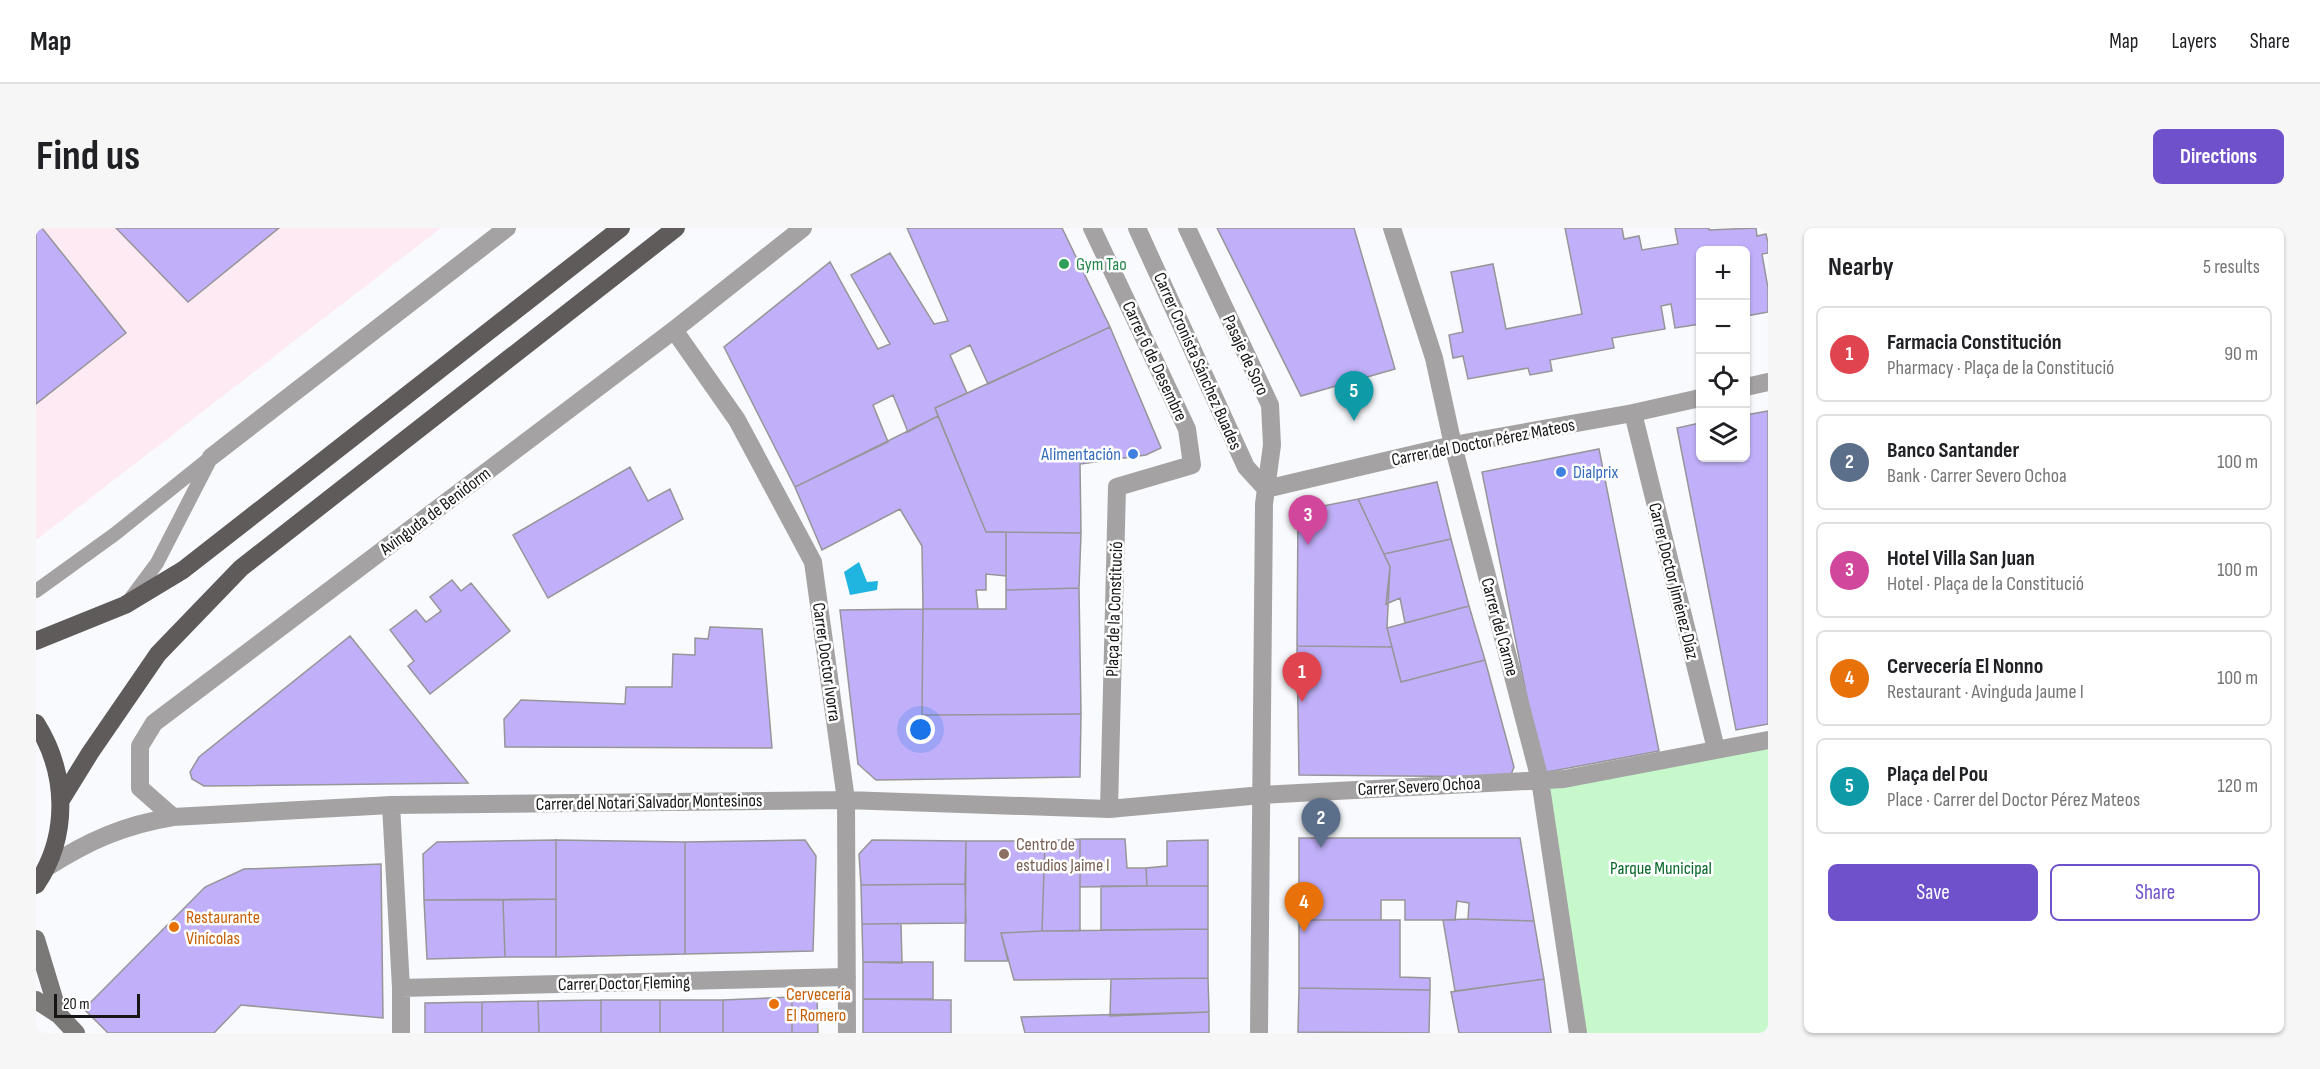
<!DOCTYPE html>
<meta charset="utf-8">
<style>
:root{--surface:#fff;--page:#f6f6f6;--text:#202124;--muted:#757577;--line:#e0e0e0;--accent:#6f51cb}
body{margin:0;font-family:"Sofia Sans Condensed",sans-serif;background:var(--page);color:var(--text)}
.controls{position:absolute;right:18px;top:18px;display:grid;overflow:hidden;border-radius:9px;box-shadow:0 2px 4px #0004}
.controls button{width:54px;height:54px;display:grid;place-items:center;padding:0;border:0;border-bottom:2px solid var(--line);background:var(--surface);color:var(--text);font:30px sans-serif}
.scale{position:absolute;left:18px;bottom:15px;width:86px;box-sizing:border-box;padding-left:6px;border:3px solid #161617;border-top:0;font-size:16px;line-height:21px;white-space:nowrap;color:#161617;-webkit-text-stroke:4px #fff;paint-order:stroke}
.you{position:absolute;left:885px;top:502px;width:21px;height:21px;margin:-15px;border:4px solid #fff;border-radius:50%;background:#1a73e8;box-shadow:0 0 0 9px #1a73e833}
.badge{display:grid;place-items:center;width:39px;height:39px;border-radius:50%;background:var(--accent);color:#fff;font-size:20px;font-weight:700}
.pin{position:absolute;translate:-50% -50px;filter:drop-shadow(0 2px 3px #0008)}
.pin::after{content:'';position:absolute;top:32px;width:21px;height:18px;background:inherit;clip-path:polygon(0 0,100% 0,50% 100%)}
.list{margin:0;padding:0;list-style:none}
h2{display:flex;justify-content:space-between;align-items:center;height:78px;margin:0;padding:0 24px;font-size:26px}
h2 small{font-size:20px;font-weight:400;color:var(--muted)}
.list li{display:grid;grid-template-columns:39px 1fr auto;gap:18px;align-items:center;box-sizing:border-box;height:96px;margin:0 12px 12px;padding:0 12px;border:2px solid var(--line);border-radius:9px}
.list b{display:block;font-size:22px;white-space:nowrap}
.list p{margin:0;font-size:20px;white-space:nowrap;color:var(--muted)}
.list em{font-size:20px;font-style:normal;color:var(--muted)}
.actions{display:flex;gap:12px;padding:18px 24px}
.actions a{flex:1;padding:14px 0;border:2px solid var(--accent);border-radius:9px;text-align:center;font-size:21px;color:var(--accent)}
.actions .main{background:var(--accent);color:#fff}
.icon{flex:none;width:33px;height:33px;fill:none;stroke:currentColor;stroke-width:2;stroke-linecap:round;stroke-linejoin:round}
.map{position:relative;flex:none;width:1732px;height:805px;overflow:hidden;border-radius:9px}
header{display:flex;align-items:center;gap:36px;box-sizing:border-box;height:84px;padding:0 30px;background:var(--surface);border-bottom:2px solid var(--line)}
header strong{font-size:28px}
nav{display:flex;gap:33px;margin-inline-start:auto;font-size:21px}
.intro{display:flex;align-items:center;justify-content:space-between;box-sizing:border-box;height:144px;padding:0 36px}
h1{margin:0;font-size:42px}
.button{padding:15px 27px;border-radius:9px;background:var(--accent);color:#fff;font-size:21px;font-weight:700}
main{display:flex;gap:36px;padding:0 36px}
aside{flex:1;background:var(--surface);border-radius:9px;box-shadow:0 2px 4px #0004}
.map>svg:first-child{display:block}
.commercial{fill:#feeaf2}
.green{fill:#c6f8cc}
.water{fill:#20b5e1}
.building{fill:#c1b0f9;stroke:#969598;stroke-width:1.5}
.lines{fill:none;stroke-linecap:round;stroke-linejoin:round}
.lane{stroke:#a4a2a2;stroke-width:14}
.street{stroke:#a4a2a2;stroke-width:18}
.secondary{stroke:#7b7978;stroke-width:18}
.primary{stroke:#5e5b5a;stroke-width:18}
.leisure-dot{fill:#2e9e5b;stroke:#fff;stroke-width:2}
.shop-dot{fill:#3f7fe0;stroke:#fff;stroke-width:2}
.education-dot{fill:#8d6e63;stroke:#fff;stroke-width:2}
.food-dot{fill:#e8710a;stroke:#fff;stroke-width:2}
.labels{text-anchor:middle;stroke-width:5;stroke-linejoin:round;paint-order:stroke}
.leisure-label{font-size:18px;fill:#27864d;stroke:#fff;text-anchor:start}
.street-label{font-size:18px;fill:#161617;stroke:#fff}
.shop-label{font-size:18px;fill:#366cbe;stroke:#fff;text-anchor:end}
.education-label{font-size:18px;fill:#785e54;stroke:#fff;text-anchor:start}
.park-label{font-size:18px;fill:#056727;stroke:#fff}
.food-label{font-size:18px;fill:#c56008;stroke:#fff;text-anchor:start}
</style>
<header>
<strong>Map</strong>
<nav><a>Map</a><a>Layers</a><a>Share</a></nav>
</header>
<div class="intro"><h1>Find us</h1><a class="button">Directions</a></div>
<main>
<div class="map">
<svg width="1732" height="805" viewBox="0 0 1732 805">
<rect width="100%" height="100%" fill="#f9fafd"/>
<path class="commercial" d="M0,0H405L0,312Z"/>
<path class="green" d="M1732,512V805H1542L1504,552Z"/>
<path class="water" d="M823,334L831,354L842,353L841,362L814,367L808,344Z"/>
<path class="building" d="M0,0H6L90,105L0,176Z
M80,0H243L152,74Z
M871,0H1026L1074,99L952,156L934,117L914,127L931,165L899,180L902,188L872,204L857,167L837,177L852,214L759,259L688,119L794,34L842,121L854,116L815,47L854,25L898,96L912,93Z
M1181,0H1318L1359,141L1265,168Z
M1529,0H1586L1588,11L1603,8L1606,22L1642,16L1639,0H1673V2L1720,0L1721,8L1730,6L1732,15V25L1726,26L1732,60V84L1710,88V22H1664V96L1639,100L1635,76L1625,78L1629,101L1576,110L1578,120L1514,132L1516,143L1494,147L1492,140L1432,151L1427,128L1417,130L1413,107L1427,104L1415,44L1457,36L1470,101L1546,86Z
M1074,99L1125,220L1110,227L1044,236L1045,305L950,304L899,180Z
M1732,183V496L1700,502L1641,200L1664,195V230H1710V187Z
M902,188L950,304H970V348L950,346V362H940L942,381H887L886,318L864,281L786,322L759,259Z
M1563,221L1623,523L1506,545L1446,244Z
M594,239L612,273L634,261L647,291L512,370L477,307Z
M1401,254L1415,311L1348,326L1322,271Z
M1322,271L1354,339L1351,400L1356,419L1261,418L1262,283Z
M970,304L1045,305L1043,360L970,362Z
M1415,311L1433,378L1369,395L1364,370L1350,376L1354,339L1348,326Z
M416,352L425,363L435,355L474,403L394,466L372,438L378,433L354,402L380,382L390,394L405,383L394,369Z
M1043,360L1045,486L886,487L887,381H970V362Z
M1433,378L1449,432L1365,454L1351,400Z
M887,381L886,487L1045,486L1044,549L840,552L822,536L804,382Z
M674,399L726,401L736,520L469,519L468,491L485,472L589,476L590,459H636L637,426L659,427V410L672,411Z
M314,408L432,555L168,558L156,551L154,544L163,529Z
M1261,418L1356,419L1365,454L1449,432L1478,539L1474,549L1263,547Z
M1263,610H1484L1498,693L1432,691L1433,675L1421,673L1419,692H1369V672H1345V692H1263Z
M1044,611V703H1006L1009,613Z
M1044,611H1089L1091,640H1110L1111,658L1044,659Z
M520,612L649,614V726L520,729Z
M520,612V671L388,672L387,626L401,614Z
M769,612L780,628L777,723L649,726V614Z
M836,612L930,613L929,656L825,657L823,626Z
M1172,612V658H1111L1110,640L1131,638V613Z
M930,613H1009L1006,703L965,705L972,733H929Z
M345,636L347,790L205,777L178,805H72L48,781L169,659L208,641Z
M929,656L930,695L826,696L825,657Z
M1065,658H1172V701L1065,702Z
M520,671V729H469L467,672Z
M388,672H467L469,729L391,731Z
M1432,691L1498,693L1508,751L1419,763L1407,692Z
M1263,692H1364V749L1394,750V762L1263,760Z
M826,696H865L866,735L827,734Z
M1172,701V750L978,752L965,705L1006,703Z
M827,734H897V771H827Z
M1172,750L1173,784L1074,788L1075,751Z
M1508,751L1515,805H1423L1415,764Z
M1263,760L1394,762L1393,805L1262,804Z
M781,768L782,805H756V769Z
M756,769V805H687V772Z
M827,771L915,772V805H827Z
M565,772H624V805H565Z
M565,772V805H503L502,773Z
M624,772H687V805H624Z
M502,773L503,805H446V774Z
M446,774V805H389V775Z
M1173,784V805H989L985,789Z
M1262,804L1352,805H1262Z"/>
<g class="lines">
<path class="lane" d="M0,363L79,306L175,229
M95,370L121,335L173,234"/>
<path class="street" d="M1056,0L1151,201L1156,237L1081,259L1073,581
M1101,0L1210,239L1230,261
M1151,0L1234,177L1236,217L1228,276L1223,805
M1356,0L1398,130L1417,217L1504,552L1542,805
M638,102L701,192L777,334L810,572L811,805
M1710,159L1732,154
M1597,185L1680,521
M175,229L471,0
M1230,261L1417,217L1597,185L1664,170
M355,577L365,760V805
M137,589L104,560V518L118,495L638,102L767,0
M10,640C52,613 88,597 137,589L355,577L810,572L1073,581L1226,567L1528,551L1732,512
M365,760L811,749"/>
<path class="secondary" d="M0,711L23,787
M0,772L23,787L40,805"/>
<path class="primary" d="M0,413L89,377L147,342L585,0
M0,495C31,544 34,607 0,657
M25,572L54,525L122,426L205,340L640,0"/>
</g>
<circle class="leisure-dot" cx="1028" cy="36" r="6"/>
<g class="shop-dot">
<circle cx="1097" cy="226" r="6"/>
<circle cx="1525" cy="244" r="6"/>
</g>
<circle class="education-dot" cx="968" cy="626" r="6"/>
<g class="food-dot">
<circle cx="138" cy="699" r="6"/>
<circle cx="738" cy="776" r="6"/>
</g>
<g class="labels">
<g class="leisure-label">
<text x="1040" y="42">Gym Tao</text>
</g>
<g class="street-label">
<text transform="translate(1210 127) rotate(65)" y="6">Pasaje de Soro</text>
<text transform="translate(1119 133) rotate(65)" y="6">Carrer 6 de Desembre</text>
<text transform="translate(1162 133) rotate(66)" y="6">Carrer Cronista Sánchez Buades</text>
<text transform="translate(1447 214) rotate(-11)" y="6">Carrer del Doctor Pérez Mateos</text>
<text transform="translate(399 283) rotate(-37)" y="6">Avinguda de Benidorm</text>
<text transform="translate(1638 353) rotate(76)" y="6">Carrer Doctor Jiménez Díaz</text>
<text transform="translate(1078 381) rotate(-88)" y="6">Plaça de la Constitució</text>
<text transform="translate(1464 399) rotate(75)" y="6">Carrer del Carme</text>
<text transform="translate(791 434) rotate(82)" y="6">Carrer Doctor Ivorra</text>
<text transform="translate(1383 558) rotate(-3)" y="6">Carrer Severo Ochoa</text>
<text transform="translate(613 574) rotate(-1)" y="6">Carrer del Notari Salvador Montesinos</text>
<text transform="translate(588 755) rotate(-1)" y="6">Carrer Doctor Fleming</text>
</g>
<g class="shop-label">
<text x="1085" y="232">Alimentación</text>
<text x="1537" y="250" text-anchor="start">Dialprix</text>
</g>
<g class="education-label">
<text x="980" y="622">Centro de<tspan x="980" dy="21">estudios Jaime I</tspan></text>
</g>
<g class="park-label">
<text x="1625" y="646">Parque Municipal</text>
</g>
<g class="food-label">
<text x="150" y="695">Restaurante<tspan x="150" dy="21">Vinícolas</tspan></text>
<text x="750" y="772">Cervecería<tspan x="750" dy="21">El Romero</tspan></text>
</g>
</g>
</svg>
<div class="controls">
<button>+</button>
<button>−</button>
<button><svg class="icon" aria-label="locate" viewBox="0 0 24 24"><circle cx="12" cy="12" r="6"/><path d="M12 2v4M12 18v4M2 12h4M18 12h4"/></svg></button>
<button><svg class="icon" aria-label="layers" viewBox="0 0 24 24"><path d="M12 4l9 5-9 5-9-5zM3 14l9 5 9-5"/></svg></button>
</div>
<div class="scale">20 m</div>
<div class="you"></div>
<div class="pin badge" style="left:1266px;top:474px;background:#e0444e">1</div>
<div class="pin badge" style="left:1285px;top:620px;background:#5c6f8a">2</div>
<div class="pin badge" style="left:1272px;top:317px;background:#d1479c">3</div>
<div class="pin badge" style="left:1268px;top:704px;background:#e8710a">4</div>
<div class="pin badge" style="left:1318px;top:193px;background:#0f9aa8">5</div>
</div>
<aside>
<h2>Nearby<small>5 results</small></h2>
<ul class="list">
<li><span class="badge" style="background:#e0444e">1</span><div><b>Farmacia Constitución</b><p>Pharmacy · Plaça de la Constitució</p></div><em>90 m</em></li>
<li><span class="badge" style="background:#5c6f8a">2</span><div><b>Banco Santander</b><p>Bank · Carrer Severo Ochoa</p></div><em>100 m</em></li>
<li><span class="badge" style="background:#d1479c">3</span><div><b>Hotel Villa San Juan</b><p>Hotel · Plaça de la Constitució</p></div><em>100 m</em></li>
<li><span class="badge" style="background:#e8710a">4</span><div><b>Cervecería El Nonno</b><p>Restaurant · Avinguda Jaume I</p></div><em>100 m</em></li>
<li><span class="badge" style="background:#0f9aa8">5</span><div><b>Plaça del Pou</b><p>Place · Carrer del Doctor Pérez Mateos</p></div><em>120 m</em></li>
</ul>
<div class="actions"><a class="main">Save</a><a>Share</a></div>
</aside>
</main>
